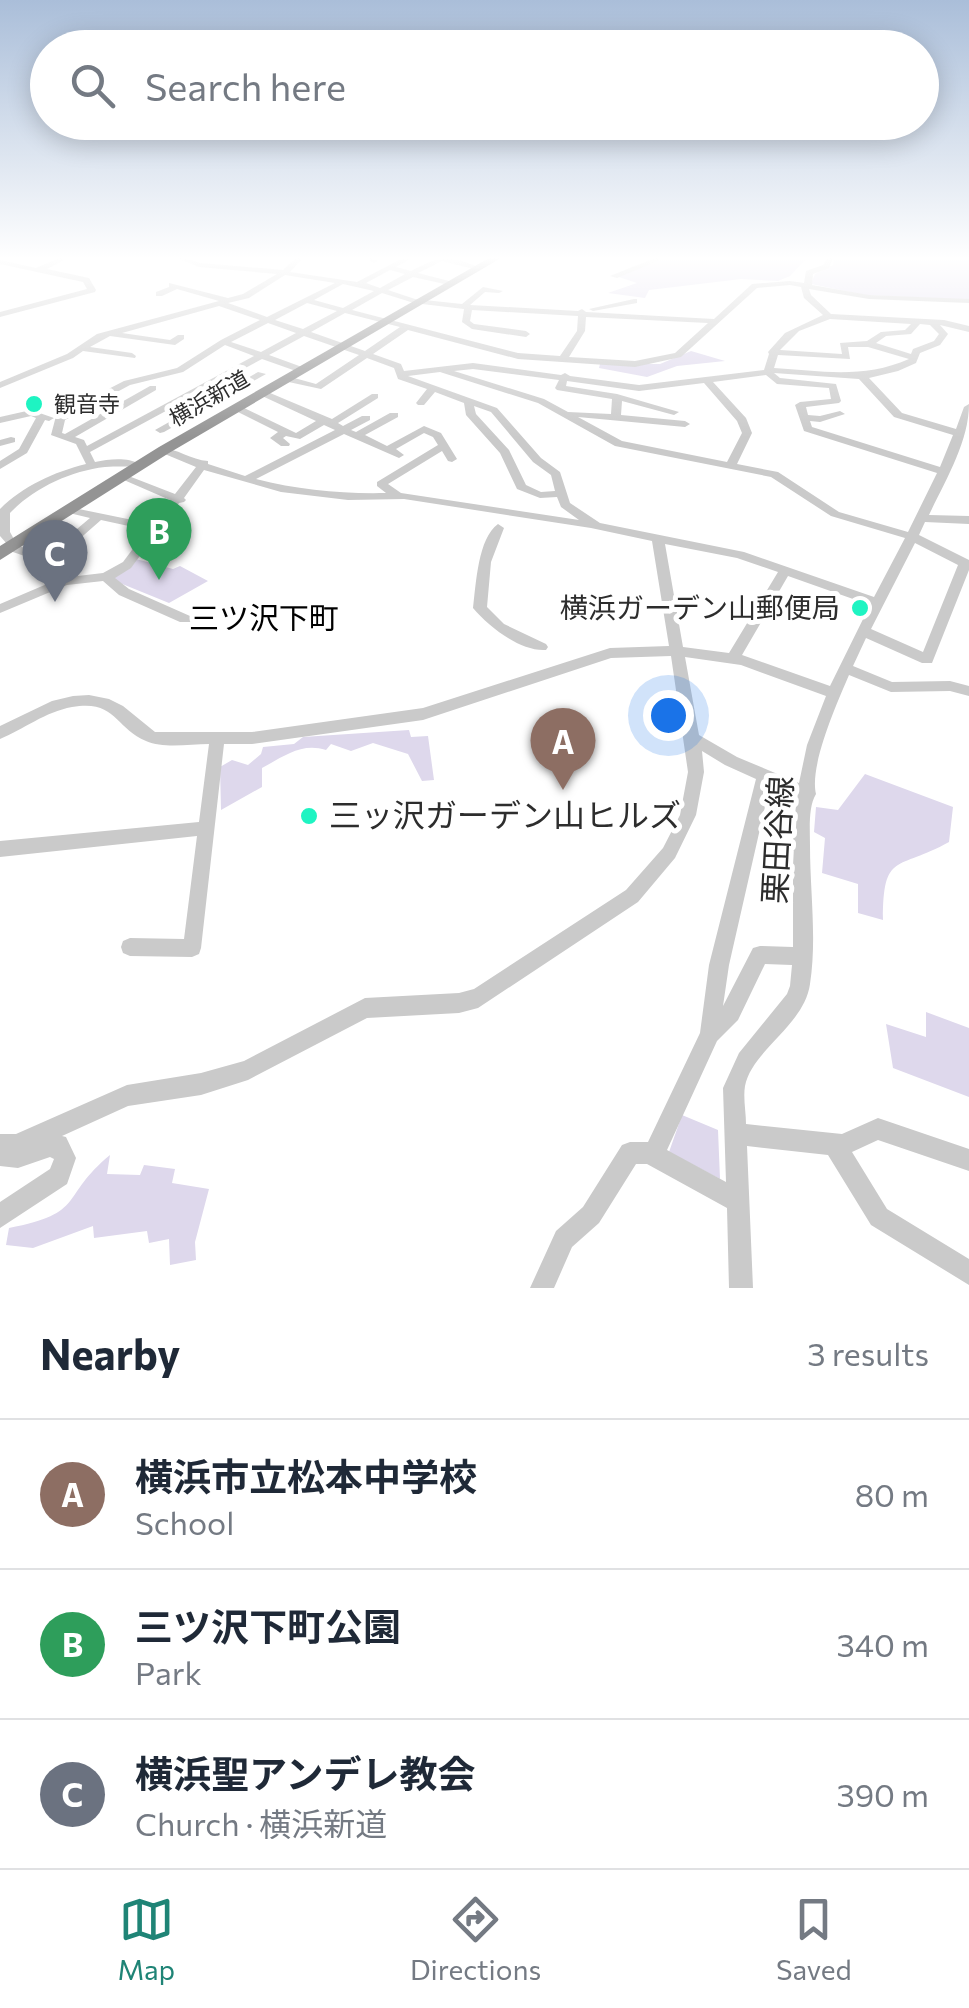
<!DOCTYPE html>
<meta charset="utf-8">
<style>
:root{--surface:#fff;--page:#f2f2f3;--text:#1f2937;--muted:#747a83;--line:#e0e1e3;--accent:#1f8476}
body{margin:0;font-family:Commissioner,"Noto Sans JP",sans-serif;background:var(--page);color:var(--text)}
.you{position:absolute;left:668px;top:715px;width:35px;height:35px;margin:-25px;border:8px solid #fff;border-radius:50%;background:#1a73e8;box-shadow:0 0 0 15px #1a73e833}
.badge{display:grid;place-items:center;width:65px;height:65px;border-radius:50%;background:var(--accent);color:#fff;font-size:32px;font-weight:700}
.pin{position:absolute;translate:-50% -82px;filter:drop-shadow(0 2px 5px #0008)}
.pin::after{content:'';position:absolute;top:52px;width:35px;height:30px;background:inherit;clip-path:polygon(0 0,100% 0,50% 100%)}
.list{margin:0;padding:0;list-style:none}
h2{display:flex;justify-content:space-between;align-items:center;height:130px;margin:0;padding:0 40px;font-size:42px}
h2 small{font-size:32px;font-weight:400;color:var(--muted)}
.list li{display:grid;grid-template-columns:65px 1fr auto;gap:30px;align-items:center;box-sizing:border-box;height:150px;padding:0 40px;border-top:2px solid var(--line)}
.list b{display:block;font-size:38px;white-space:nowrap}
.list p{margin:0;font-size:32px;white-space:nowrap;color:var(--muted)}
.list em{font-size:32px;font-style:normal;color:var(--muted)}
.icon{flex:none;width:55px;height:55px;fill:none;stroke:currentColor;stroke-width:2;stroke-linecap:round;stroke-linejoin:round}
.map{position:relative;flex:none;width:969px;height:1288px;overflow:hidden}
.search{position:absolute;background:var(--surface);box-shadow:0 5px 25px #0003;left:30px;right:30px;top:30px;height:110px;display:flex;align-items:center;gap:25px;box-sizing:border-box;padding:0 35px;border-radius:55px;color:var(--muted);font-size:38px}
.sheet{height:580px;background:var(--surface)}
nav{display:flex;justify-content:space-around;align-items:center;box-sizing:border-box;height:140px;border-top:2px solid var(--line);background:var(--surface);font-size:28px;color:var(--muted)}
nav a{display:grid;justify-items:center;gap:5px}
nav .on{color:var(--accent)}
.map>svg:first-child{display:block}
.green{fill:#ded8ec}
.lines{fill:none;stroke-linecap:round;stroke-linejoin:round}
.minor{fill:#cacaca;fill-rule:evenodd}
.highway{fill:#949494;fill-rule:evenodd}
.poi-dot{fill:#1ef4c2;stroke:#fff;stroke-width:4}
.labels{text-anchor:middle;stroke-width:10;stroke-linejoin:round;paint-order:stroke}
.far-street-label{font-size:22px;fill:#2d2d2d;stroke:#fff}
.far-poi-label{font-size:22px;fill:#2d2d2d;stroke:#fff;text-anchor:start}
.poi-label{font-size:28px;fill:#2d2d2d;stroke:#fff;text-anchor:end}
.neighbourhood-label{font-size:30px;fill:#000;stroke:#fff}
.near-poi-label{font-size:32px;fill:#2d2d2d;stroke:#fff;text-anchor:start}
.near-street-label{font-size:32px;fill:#2d2d2d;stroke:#fff}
</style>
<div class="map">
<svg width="969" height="1288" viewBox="0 0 969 1288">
<rect width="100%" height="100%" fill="#fff"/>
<path class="green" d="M665,258H807L790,276L778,281L741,279L649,290L645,298L608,293L637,283L616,276Z
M834,258H969V300L865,295L811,284L815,274L833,265Z
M691,351L725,361L677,366L647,377L599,368L600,364H660Z
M136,559L173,569L180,566L208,581L169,603L110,579Z
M409,730L411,737L428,736L434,780L422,781L408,754L373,743L351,751L331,744L326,750C301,742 283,757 262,768V787L221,810L220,767L232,760L248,765L261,754L263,747L294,744L303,737Z
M865,774L953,807L949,842C897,871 883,851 883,920L858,913V884L822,873L825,838L814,832L816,807L838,810Z
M926,1012L969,1028V1097L893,1068L886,1024L926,1037Z
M682,1115L718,1130L720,1179L669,1152Z
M110,1155L107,1174L140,1175L144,1165L175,1169L172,1183L209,1189L195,1242L196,1260L170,1265L169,1239L149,1243L147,1231L94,1238L93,1226L33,1248L6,1245L9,1228C87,1213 59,1197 110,1155Z"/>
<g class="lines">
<path class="minor" d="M59,258H68L47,269L89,278L96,290L95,292L0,317V312L87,289L83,282L0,264V260L36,268Z
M177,258H186L200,263L283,270L296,258H303L290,272L357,282L403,258H412L396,267L411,271C439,256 447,254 478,267L474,269L442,261L418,273L449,281V285L413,277L388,290L415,299L462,304L483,287L503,291L499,293L485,292L470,305L578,311L582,309L586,312L714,319L752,284L790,281L804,283L806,271L823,265L827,258H833L829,268L813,274L812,285L869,295L969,299V303L869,299L809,289L811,295L831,314L944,320L969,326V332L940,325L948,334L940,345L920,353L916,363L898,371L869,378L902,413L956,429L964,407L969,404C969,442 945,481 929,515L969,516V524L925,522L919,535L969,560V570L932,663H922L866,638L853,666L892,682L950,681L969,686V696L950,691L891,692L849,675C838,701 809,765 816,794C808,807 810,830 810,846C810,891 817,939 810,984C804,1026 752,1050 745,1086C743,1098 746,1112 746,1124L842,1134L878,1118L969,1149V1171L878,1140L852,1152L887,1209L969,1259V1285L871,1225L828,1155L747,1146L753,1288H729L727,1208L647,1164H636L599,1223L572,1247L554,1288H530L556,1231L583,1207L622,1145L630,1142H648L700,1033L709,965L756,779L725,765L702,751L704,772L696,815L675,858L638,902L478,1008L459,1013L367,1018L248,1080L201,1095L128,1106L62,1136L66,1137L76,1158L67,1184L0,1228V1202L50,1169L54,1159L50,1157L18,1168L0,1166V1134H16L127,1085L201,1073L244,1061L365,998L459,993L474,989L626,890L663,848L680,815L688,772L671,656L611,658L423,720L252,744H224L201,948L199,954L192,957L130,956L123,953L121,947L123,941L130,938L184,939L197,836L0,857V841L199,822L209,744C190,744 164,749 146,741C115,728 116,699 72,707C45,712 24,729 0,739V726L52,701L73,696L89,695L109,699L123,706L155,732H252L423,708L610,648L669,646L652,541L591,528L404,499L348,500L281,492L204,470L184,498L186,500L184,502L179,503L131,568L115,578L129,589L190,616L192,619L190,622H180L119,595L103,581L67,585L0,613V604L61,578L103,573L123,562L147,530L101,520L52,563L48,564L7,550L5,547L7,544L0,536V509C23,486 54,472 86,464L76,444L51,435L56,416L124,381L177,368L221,340L260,320L219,306L122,333L170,340L178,335H184V339L175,345L110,336L90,347L132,353L136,356L135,358L83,351L73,358L0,388V382L67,354L97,334L219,301L177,289L162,296H156V292L169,287V283L228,298L243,294L277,274L199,267ZM390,270L405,274L380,288L366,283ZM285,275L335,283L267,317L228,303L249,298ZM343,284L374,291L343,308L314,300ZM790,285L801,287L804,298L823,315L785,333L768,352L769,354L764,370L639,385L570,376L565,373L561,375L473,363L404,371L401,364L373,354L408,330L518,359L635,367L681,357L757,288ZM382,293L414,303L464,309L462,322L472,329L526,337L530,334L526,331L474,324L470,321L472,310L578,316L577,331L560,356L518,353L352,310ZM307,303L337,311L303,329L275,320ZM345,313L400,327L365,351L311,332ZM586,317L708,323L675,353L635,361L569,357L585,331ZM830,319L911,324L905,330L881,332L867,341L840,343L842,354L780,350L799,331ZM268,323L296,333L261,352L231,342ZM920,324L930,325L939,334L934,341L913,349L911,354L876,343L886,336L911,334ZM304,336L359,355L316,384L287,376L284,377V381L321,389L367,358L394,368L398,379L427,389L416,403L418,405H424L435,392L464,403L466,415L500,453L517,489L540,498L557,497L561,507L579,520L401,493L388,484L442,451L448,461L452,462L457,459L441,433L424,426L387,446L365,435L398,417V413H390L356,432L351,430L370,420V416H362L343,426L338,423L378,398V394H372L332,419L263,390L258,393L260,395L316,421L296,433L240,406H234V410L278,432L270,438L281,446H289L290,444L283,438L286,436L300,439L324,425L335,430L245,476L208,464V461C191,460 177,448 160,448V452L196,467L175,494L126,475L122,474L117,477L170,500L152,524L69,507L65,508V512L90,518L46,555L13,544L15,541L10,532V513C34,488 70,471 105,467C116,466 127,467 138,466L139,464C128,457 109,459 95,462L90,452L262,359L296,371H302V367L269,355ZM225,345L254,356L87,446L84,440L75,437L156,390V386H150L65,434L62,433L65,420L130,385L183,372ZM848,347H868L909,359C864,379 821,371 774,368L778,355L850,359ZM473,369L559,380L555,388L557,390L612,399L611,414L568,412L544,399L454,371ZM440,372L538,403L615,446L771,477L831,516L905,538L874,597L744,552L600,523L570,503L560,472L541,458L497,408L408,376ZM774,373L859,379L894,417L953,435L940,467L812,427L810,421L820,422L845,414L840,411L820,416L808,415L806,407L839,403L841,401L836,384L780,378ZM766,375L777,384L829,388L831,399L800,402L795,405L804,431L937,473L908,532L839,512L778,472L737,464L752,433L746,418L713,382ZM567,381L639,391L704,383L737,421L742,433L727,462L622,441L578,417L685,427L690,424L685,421L621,415L622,401L674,415L679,412L617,394L566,386ZM474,406L491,412L533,462L551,475L555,491L541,492L526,485L509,450L476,414ZM424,433L433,437L438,445L377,482V486L386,493C342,494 299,490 256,479L344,434L399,458L404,455L396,449ZM915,543L958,565L923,652L871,629ZM665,544L737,558L778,572L729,653L683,647ZM788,576L870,605L830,686L742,655ZM685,657L741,665L826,696L807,745L799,783L737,757L699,735ZM770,785L797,796L793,834V947L760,946L753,948L723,1006L729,965ZM765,964L792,965L790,986L787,994L739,1053L723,1088L726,1182L667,1150L717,1041L738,1020Z
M365,258H374L378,261L374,263Z
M655,258H665L617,278L610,276Z
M634,299H637V303L593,311L589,309Z
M258,372L266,374L164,432L160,433L155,430Z
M31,410L54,418L49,421L45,420L27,453L0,469V461L19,449L36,418L31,416L0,423V417Z
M11,437L15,438V442L0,446V440Z
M498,524L504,528L491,562L487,607L504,624L546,644L548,647L546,650C521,652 489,627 473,608C476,584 478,538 498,524Z"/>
<path class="highway" d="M489,258H501L169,453L0,560V546L159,447Z"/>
</g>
<linearGradient id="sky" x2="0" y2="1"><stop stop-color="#aabed9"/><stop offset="0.59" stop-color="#fff"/><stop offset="1" stop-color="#fff" stop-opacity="0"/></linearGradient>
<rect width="969" height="438" fill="url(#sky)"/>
<g class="poi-dot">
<circle cx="34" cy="404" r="10"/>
<circle cx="860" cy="608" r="10"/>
<circle cx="309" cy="816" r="10"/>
</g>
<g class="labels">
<g class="far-street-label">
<text transform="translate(209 398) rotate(-30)" y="8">横浜新道</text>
</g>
<g class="far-poi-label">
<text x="54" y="412">観音寺</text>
</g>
<g class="poi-label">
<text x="840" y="618">横浜ガーデン山郵便局</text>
</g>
<g class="neighbourhood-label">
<text x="264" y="629">三ツ沢下町</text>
</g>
<g class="near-poi-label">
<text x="329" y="827">三ッ沢ガーデン山ヒルズ</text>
</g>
<g class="near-street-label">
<text transform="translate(778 840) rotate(-87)" y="11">栗田谷線</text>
</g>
</g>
</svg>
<div class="you"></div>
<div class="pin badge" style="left:563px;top:790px;background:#8d6e63">A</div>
<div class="pin badge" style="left:159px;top:580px;background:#2e9e5b">B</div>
<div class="pin badge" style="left:55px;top:602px;background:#6b7280">C</div>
<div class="search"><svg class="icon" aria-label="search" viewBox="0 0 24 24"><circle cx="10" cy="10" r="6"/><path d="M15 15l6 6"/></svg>Search here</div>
</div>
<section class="sheet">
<h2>Nearby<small>3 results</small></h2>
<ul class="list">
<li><span class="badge" style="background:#8d6e63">A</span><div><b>横浜市立松本中学校</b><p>School</p></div><em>80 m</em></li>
<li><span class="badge" style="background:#2e9e5b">B</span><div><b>三ツ沢下町公園</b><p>Park</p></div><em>340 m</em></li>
<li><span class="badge" style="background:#6b7280">C</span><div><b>横浜聖アンデレ教会</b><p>Church · 横浜新道</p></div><em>390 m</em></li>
</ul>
</section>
<nav>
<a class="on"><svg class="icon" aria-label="map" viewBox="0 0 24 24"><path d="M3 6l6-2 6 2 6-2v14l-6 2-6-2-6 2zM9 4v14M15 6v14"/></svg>Map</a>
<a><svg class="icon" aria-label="directions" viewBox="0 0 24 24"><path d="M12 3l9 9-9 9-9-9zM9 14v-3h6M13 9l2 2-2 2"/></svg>Directions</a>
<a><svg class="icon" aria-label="saved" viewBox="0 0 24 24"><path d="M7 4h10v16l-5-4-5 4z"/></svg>Saved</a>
</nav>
